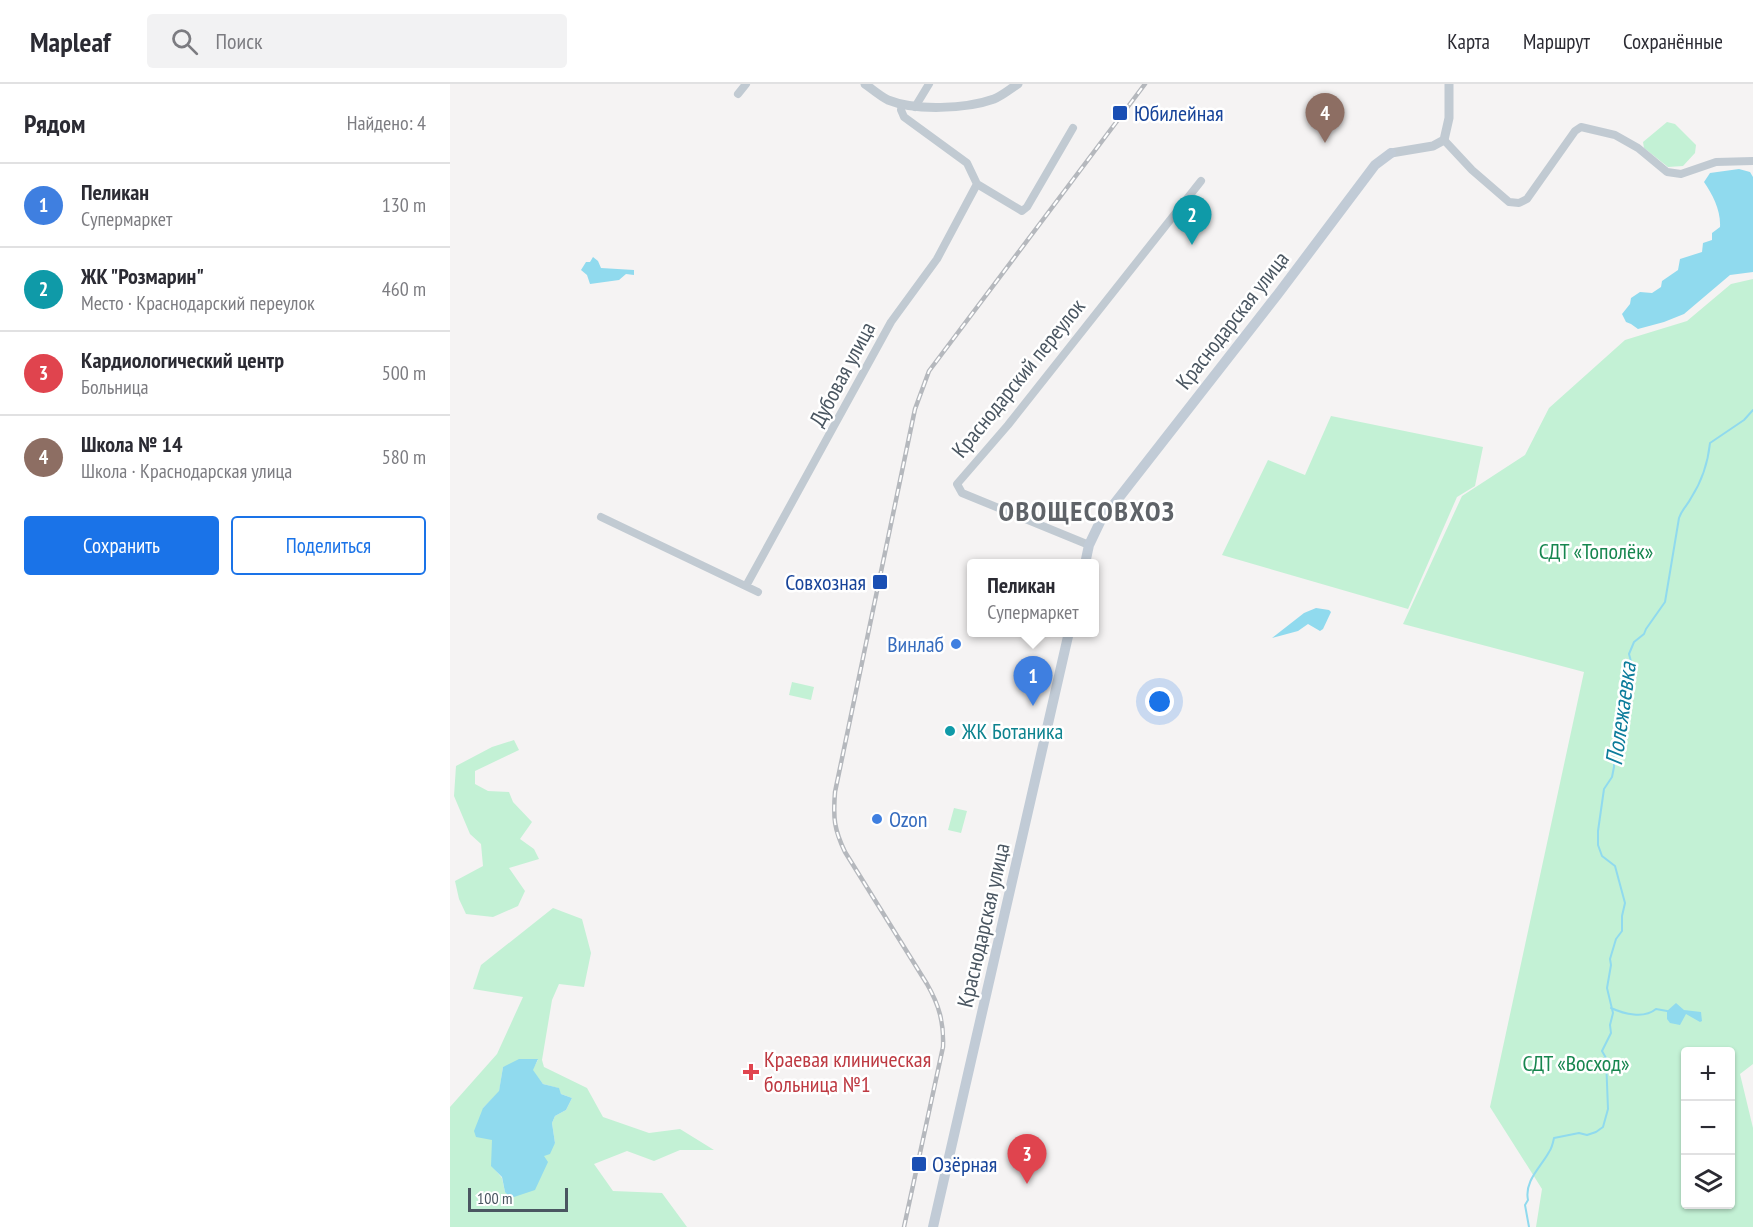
<!DOCTYPE html>
<html lang="ru">
<meta charset="utf-8">
<style>
:root{--surface:#fff;--page:#f2f2f3;--text:#2b2b33;--muted:#7c7c81;--line:#e1e1e2;--accent:#1a73e8}
body{margin:0;font-family:"PT Sans Narrow",sans-serif;background:var(--page);color:var(--text)}
.controls{position:absolute;right:18px;bottom:18px;display:grid;overflow:hidden;border-radius:6px;box-shadow:0 2px 4px #0004}
.controls button{width:54px;height:54px;display:grid;place-items:center;padding:0;border:0;border-bottom:2px solid var(--line);background:var(--surface);color:var(--text);font:30px sans-serif}
.scale{position:absolute;left:18px;bottom:15px;width:100px;box-sizing:border-box;padding-left:6px;border:3px solid #4a5661;border-top:0;font-size:16px;line-height:21px;white-space:nowrap;color:#4a5661;-webkit-text-stroke:4px #fff;paint-order:stroke}
.you{position:absolute;left:710px;top:618px;width:21px;height:21px;margin:-15px;border:4px solid #fff;border-radius:50%;background:#1a73e8;box-shadow:0 0 0 9px #1a73e833}
.badge{display:grid;place-items:center;width:39px;height:39px;border-radius:50%;background:var(--accent);color:#fff;font-size:20px;font-weight:700}
.pin{position:absolute;translate:-50% -50px;filter:drop-shadow(0 2px 3px #0008)}
.pin::after{content:'';position:absolute;top:32px;width:21px;height:18px;background:inherit;clip-path:polygon(0 0,100% 0,50% 100%)}
.popup{position:absolute;left:517px;top:475px;width:132px;height:78px;box-sizing:border-box;display:grid;place-content:center;border-radius:6px;background:var(--surface);filter:drop-shadow(0 2px 4px #0005);font-size:20px;white-space:nowrap;color:var(--muted)}
.popup b{font-size:22px;color:var(--text)}
.popup::after{content:'';position:absolute;left:50%;top:100%;margin-left:-12px;border:12px solid transparent;border-top-color:var(--surface)}
.list{margin:0;padding:0;list-style:none}
h2{display:flex;justify-content:space-between;align-items:center;height:78px;margin:0;padding:0 24px;font-size:26px}
h2 small{font-size:20px;font-weight:400;color:var(--muted)}
.list li{display:grid;grid-template-columns:39px 1fr auto;gap:18px;align-items:center;box-sizing:border-box;height:84px;padding:0 24px;border-top:2px solid var(--line)}
.list b{display:block;font-size:22px;white-space:nowrap}
.list p{margin:0;font-size:20px;white-space:nowrap;color:var(--muted)}
.list em{font-size:20px;font-style:normal;color:var(--muted)}
.actions{display:flex;gap:12px;padding:18px 24px}
.actions a{flex:1;padding:14px 0;border:2px solid var(--accent);border-radius:6px;text-align:center;font-size:21px;color:var(--accent)}
.actions .main{background:var(--accent);color:#fff}
.icon{flex:none;width:33px;height:33px;fill:none;stroke:currentColor;stroke-width:2;stroke-linecap:round;stroke-linejoin:round}
.map{position:relative;flex:none;width:1303px;height:1143px;overflow:hidden}
header{display:flex;align-items:center;gap:36px;box-sizing:border-box;height:84px;padding:0 30px;background:var(--surface);border-bottom:2px solid var(--line)}
header strong{font-size:28px}
nav{display:flex;gap:33px;margin-inline-start:auto;font-size:21px}
.search{width:420px;height:54px;background:var(--page);display:flex;align-items:center;gap:15px;box-sizing:border-box;padding:0 21px;border-radius:6px;color:var(--muted);font-size:22px}
main{display:flex}
aside{flex:1;background:var(--surface)}
.map>svg:first-child{display:block}
.green{fill:#c3f1d5;fill-rule:evenodd}
.water{fill:#90daee}
.lines{fill:none;stroke-linecap:round;stroke-linejoin:round}
.stream{stroke:#90daee;stroke-width:2}
.minor{stroke:#c1cad2;stroke-width:8}
.tertiary{stroke:#c1cad2;stroke-width:9}
.secondary{stroke:#c1cbd6;stroke-width:10}
.rail-casing{stroke:#b5b8bd;stroke-width:4.5}
.rail{stroke:#fff;stroke-width:2;stroke-dasharray:7;stroke-linecap:butt}
.transit-dot{fill:#1a4fb4;stroke:#fff;stroke-width:2}
.shop-dot{fill:#3f7fe0;stroke:#fff;stroke-width:2}
.culture-dot{fill:#0f9aa8;stroke:#fff;stroke-width:2}
.health-dot{fill:#e0444e;stroke:#fff;stroke-width:2}
.labels{text-anchor:middle;stroke-width:5;stroke-linejoin:round;paint-order:stroke}
.transit-label{font-size:22px;fill:#164399;stroke:#fff;text-anchor:start}
.street-label{font-size:22px;fill:#4a5661;stroke:#fff}
.park-label{font-size:22px;fill:#17864f;stroke:#fff}
.shop-label{font-size:22px;fill:#366cbe;stroke:#fff;text-anchor:end}
.culture-label{font-size:22px;fill:#0d838f;stroke:#fff;text-anchor:start}
.health-label{font-size:22px;fill:#be3a42;stroke:#fff;text-anchor:start}
.water-label{font-size:24px;font-style:italic;fill:#0c7c9b;stroke:#fff}
.district-label{font-size:28px;font-weight:bold;letter-spacing:1.5px;fill:#5f6368;stroke:#fff}
</style>
<header>
<strong>Mapleaf</strong>
<div class="search"><svg class="icon" aria-label="search" viewBox="0 0 24 24"><circle cx="10" cy="10" r="6"/><path d="M15 15l6 6"/></svg>Поиск</div>
<nav><a>Карта</a><a>Маршрут</a><a>Сохранённые</a></nav>
</header>
<main>
<aside>
<h2>Рядом<small>Найдено: 4</small></h2>
<ul class="list">
<li><span class="badge" style="background:#3f7fe0">1</span><div><b>Пеликан</b><p>Супермаркет</p></div><em>130 m</em></li>
<li><span class="badge" style="background:#0f9aa8">2</span><div><b>ЖК &quot;Розмарин&quot;</b><p>Место · Краснодарский переулок</p></div><em>460 m</em></li>
<li><span class="badge" style="background:#e0444e">3</span><div><b>Кардиологический центр</b><p>Больница</p></div><em>500 m</em></li>
<li><span class="badge" style="background:#8d6e63">4</span><div><b>Школа № 14</b><p>Школа · Краснодарская улица</p></div><em>580 m</em></li>
</ul>
<div class="actions"><a class="main">Сохранить</a><a>Поделиться</a></div>
</aside>
<div class="map">
<svg width="1303" height="1143" viewBox="0 0 1303 1143">
<rect width="100%" height="100%" fill="#f5f3f3"/>
<path class="green" d="M1217,38L1225,40L1246,61L1245,69L1233,82L1218,83L1194,64L1193,58Z
M1303,195V980L1290,990L1303,1044V1143H1086L1092,1105L1040,1023L1134,588L953,540L1012,412L1075,371L1099,324L1175,256L1237,237L1281,200ZM1236,968H1280V1120H1236Z
M881,332L1033,363L1025,402L1007,413L958,525L772,471L818,376L855,391Z
M342,598L364,603L361,616L339,611Z
M64,656L69,666L25,687V700L38,707L59,708L63,718L82,738L70,755L84,765L89,775L59,784L75,807L68,822L43,833L16,830L9,815L5,797L33,782L31,760L20,750L4,712L6,682L42,663Z
M504,724L517,727L511,749L498,746Z
M103,824L132,835L141,869L134,903L109,900L102,916L92,976L94,983L137,1004L153,1033L199,1049L230,1045L264,1066H230L204,1077L177,1067L144,1080L163,1107L212,1109L237,1143H0V1023L47,970L73,913L23,905L31,881ZM88,976L82,986L93,1000L108,1004L111,1010L122,1014L116,1026L105,1032L102,1039L105,1059L55,1108L52,1094L42,1082V1056L33,1024L49,1008L53,983Z"/>
<path class="water" d="M1289,85L1300,88L1303,93V188L1280,191L1234,230L1214,238L1188,245L1181,240L1176,238L1172,230L1180,220L1181,214L1190,208L1202,209L1211,203L1212,197L1228,186L1230,175L1252,168L1253,159L1262,156V149L1270,143C1271,127 1263,111 1254,98L1260,89Z
M143,173L148,177L151,184L184,186V191L176,190L169,196L140,200L137,191L131,186L136,178H140Z
M866,524L879,526L881,528L873,545L870,547L858,540L848,547L822,554L854,529Z
M1226,919L1234,926L1251,928L1252,937L1250,938L1236,930L1230,941L1220,939L1217,935V927Z
M69,975H88L83,986L93,1000L109,1004L111,1010L122,1014L116,1026L105,1032L102,1039L105,1059L100,1070L94,1072L98,1078L85,1106L61,1114L55,1108L52,1093L41,1082L42,1056L26,1053L24,1047L33,1024L49,1007L53,983Z"/>
<g class="lines">
<path class="stream" d="M1161,924C1174,930 1194,935 1206,925L1217,927
M1079,1143L1075,1121L1078,1116C1074,1097 1091,1083 1099,1068C1102,1064 1103,1059 1104,1054L1129,1049L1137,1051L1146,1048L1153,1043L1158,1025L1156,974L1152,967L1161,949L1160,941L1163,929L1157,904L1161,881L1160,875L1166,855L1172,847V832L1175,819L1165,782L1152,772L1148,761V747L1154,705L1162,693L1164,683V674L1161,667L1176,625L1173,607L1183,585L1179,570L1184,558L1194,550L1196,545L1215,518L1229,434C1232,425 1237,422 1241,414C1252,397 1258,378 1260,359L1294,336L1303,326"/>
<path class="minor" d="M288,10L296,0
M452,20L451,26L454,33L517,79L527,100L572,127L577,123L623,44
M465,23L479,0
M994,56L1022,86L1059,118L1069,119L1077,115L1125,47L1131,43L1165,51L1188,64L1217,88L1231,90L1266,78L1303,77
M151,433L308,508
M639,461L512,409L507,400L558,341L751,97
M296,502L441,238L487,175L527,100"/>
<path class="tertiary" d="M415,0C422,5 430,12 438,16C465,27 516,25 544,15C552,12 560,5 568,0
M941,69L983,62L994,56L999,34V0"/>
<path class="secondary" d="M635,480L639,461L650,438L828,210L925,81L941,69
M483,1143L619,548"/>
<g class="rail-casing">
<path id="rail" d="M454,1143L493,963C494,938 489,921 477,900L395,768C384,745 383,734 385,708L465,325L479,287L695,0"/>
</g>
<use href="#rail" class="rail"/>
</g>
<g class="transit-dot">
<rect x="662" y="21" width="16" height="16" rx="3"/>
<rect x="422" y="490" width="16" height="16" rx="3"/>
<rect x="461" y="1072" width="16" height="16" rx="3"/>
</g>
<g class="shop-dot">
<circle cx="506" cy="560" r="6"/>
<circle cx="427" cy="735" r="6"/>
</g>
<circle class="culture-dot" cx="500" cy="647" r="6"/>
<path class="health-dot" d="M298 979h6v6h6v6h-6v6h-6v-6h-6v-6h6z"/>
<g class="labels">
<g class="transit-label">
<text x="684" y="37">Юбилейная</text>
<text x="416" y="506" text-anchor="end">Совхозная</text>
<text x="482" y="1088">Озёрная</text>
</g>
<g class="street-label">
<text transform="translate(782 236) rotate(-52)" y="8">Краснодарская улица</text>
<text transform="translate(392 290) rotate(-62)" y="8">Дубовая улица</text>
<text transform="translate(568 294) rotate(-51)" y="8">Краснодарский переулок</text>
<text transform="translate(533 841) rotate(-77)" y="8">Краснодарская улица</text>
</g>
<g class="park-label">
<text x="1146" y="475">СДТ «Тополёк»</text>
<text x="1126" y="987">СДТ «Восход»</text>
</g>
<g class="shop-label">
<text x="494" y="568">Винлаб</text>
<text x="439" y="743" text-anchor="start">Ozon</text>
</g>
<g class="culture-label">
<text x="512" y="655">ЖК Ботаника</text>
</g>
<g class="health-label">
<text x="314" y="983">Краевая клиническая<tspan x="314" dy="25">больница №1</tspan></text>
</g>
<g class="water-label">
<text transform="translate(1171 630) rotate(-82)" y="8">Полежаевка</text>
</g>
<g class="district-label">
<text x="637" y="437">ОВОЩЕСОВХОЗ</text>
</g>
</g>
</svg>
<div class="controls">
<button>+</button>
<button>−</button>
<button><svg class="icon" aria-label="layers" viewBox="0 0 24 24"><path d="M12 4l9 5-9 5-9-5zM3 14l9 5 9-5"/></svg></button>
</div>
<div class="scale">100 m</div>
<div class="you"></div>
<div class="pin badge" style="left:583px;top:622px;background:#3f7fe0">1</div>
<div class="popup"><b>Пеликан</b>Супермаркет</div>
<div class="pin badge" style="left:742px;top:161px;background:#0f9aa8">2</div>
<div class="pin badge" style="left:577px;top:1100px;background:#e0444e">3</div>
<div class="pin badge" style="left:875px;top:59px;background:#8d6e63">4</div>
</div>
</main>
